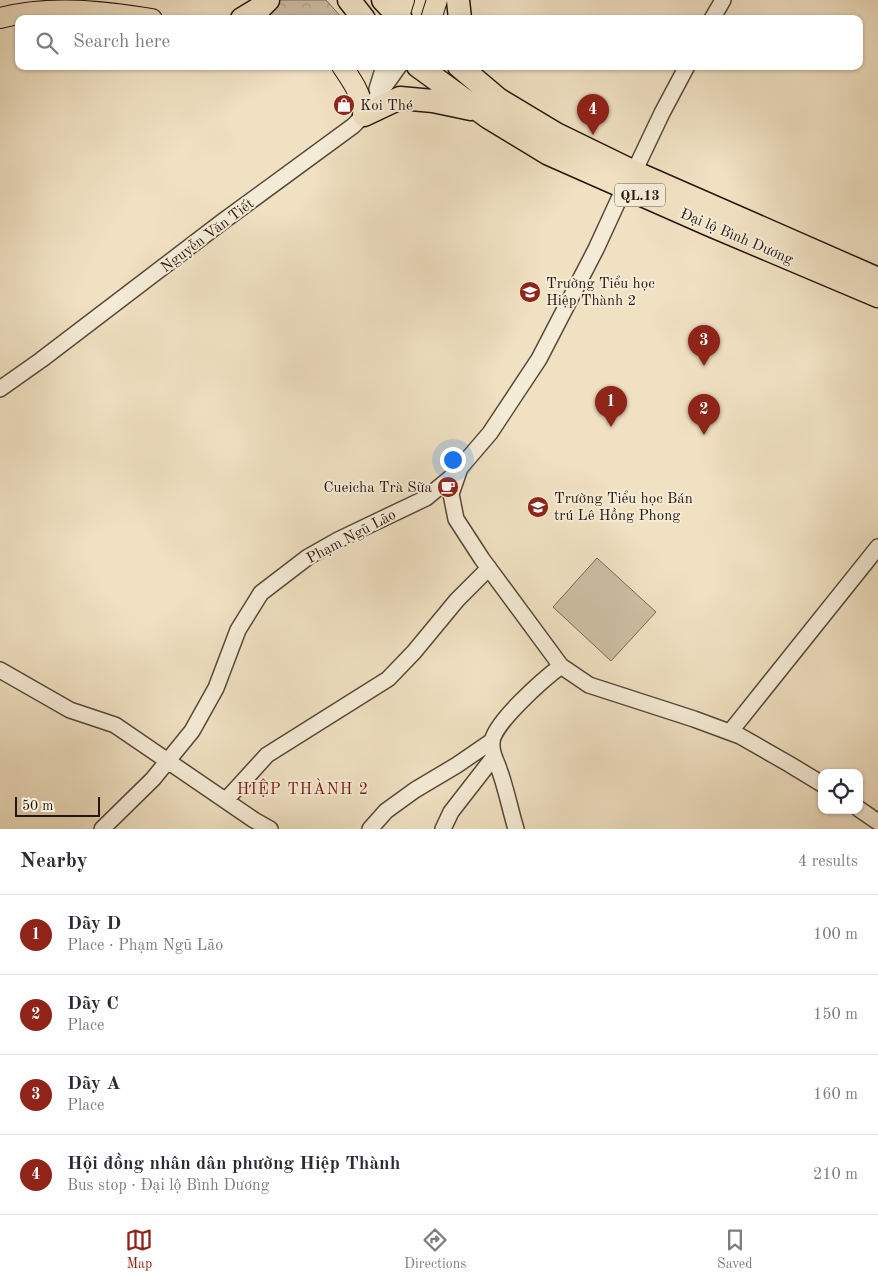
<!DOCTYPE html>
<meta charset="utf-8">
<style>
:root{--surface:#fff;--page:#f2f2f3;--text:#2b2b33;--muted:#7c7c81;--line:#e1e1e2;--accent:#8f2418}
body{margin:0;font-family:"Old Standard TT",serif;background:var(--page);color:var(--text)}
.controls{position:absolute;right:15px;bottom:15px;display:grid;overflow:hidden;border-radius:10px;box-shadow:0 1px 4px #0004}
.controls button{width:45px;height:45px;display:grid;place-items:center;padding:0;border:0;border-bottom:1px solid var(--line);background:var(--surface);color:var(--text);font:25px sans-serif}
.scale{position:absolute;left:15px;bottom:12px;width:85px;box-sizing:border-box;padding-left:5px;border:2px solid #24150d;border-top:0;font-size:14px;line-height:18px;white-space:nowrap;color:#24150d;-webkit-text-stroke:4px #f5ecd7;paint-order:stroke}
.you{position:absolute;left:452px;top:459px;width:18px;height:18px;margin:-12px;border:4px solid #fff;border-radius:50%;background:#1a73e8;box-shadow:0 0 0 8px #1a73e833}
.badge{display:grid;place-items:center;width:32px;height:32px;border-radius:50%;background:var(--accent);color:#fff;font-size:16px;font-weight:700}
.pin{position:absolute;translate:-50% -41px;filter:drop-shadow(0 1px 2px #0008)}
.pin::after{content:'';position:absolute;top:26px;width:18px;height:15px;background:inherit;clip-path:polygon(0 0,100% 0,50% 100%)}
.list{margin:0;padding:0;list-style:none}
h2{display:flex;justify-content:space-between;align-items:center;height:65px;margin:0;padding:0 20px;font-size:21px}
h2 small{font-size:16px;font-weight:400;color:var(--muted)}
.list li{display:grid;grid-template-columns:32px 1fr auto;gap:15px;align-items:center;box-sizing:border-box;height:80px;padding:0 20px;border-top:1px solid var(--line)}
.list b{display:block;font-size:19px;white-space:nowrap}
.list p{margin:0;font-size:16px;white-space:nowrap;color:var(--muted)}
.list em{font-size:16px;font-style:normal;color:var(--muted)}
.icon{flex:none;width:28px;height:28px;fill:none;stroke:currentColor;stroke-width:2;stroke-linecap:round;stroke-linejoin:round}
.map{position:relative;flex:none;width:878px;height:829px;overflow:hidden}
.search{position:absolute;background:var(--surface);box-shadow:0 1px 4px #0004;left:15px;right:15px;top:15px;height:55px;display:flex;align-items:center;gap:12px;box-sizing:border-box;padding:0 18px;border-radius:10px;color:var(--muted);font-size:19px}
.sheet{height:385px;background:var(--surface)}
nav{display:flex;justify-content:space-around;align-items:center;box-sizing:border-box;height:70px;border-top:1px solid var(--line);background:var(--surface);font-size:14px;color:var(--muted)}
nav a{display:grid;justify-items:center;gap:2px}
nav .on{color:var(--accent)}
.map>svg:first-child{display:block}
.park{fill:url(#park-crowns);stroke:#786a58}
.garden{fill:#cdbea3;stroke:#786a58}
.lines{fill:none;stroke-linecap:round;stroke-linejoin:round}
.minor-casing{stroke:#57483a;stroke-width:18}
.major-casing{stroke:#24150d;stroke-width:22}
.highway-casing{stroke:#24150d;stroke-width:25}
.minor{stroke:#f5ecd7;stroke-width:15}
.major{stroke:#f0e1c2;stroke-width:20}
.highway{stroke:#f0e1c2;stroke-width:22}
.labels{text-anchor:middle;stroke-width:4;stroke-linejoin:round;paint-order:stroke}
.shield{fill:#f5ecd7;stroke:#63564a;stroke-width:1}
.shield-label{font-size:14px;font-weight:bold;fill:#24150d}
.poi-label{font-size:15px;fill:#24150d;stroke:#f5ecd7;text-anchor:start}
.street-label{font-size:15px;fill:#24150d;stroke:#f5ecd7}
.neighbourhood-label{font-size:16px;letter-spacing:1px;fill:#7a1f14;stroke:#f5ecd7}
</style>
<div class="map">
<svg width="878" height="829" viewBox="0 0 878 829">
<defs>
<pattern id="park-crowns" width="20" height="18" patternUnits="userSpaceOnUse" patternTransform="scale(1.25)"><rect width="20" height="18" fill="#cdbea3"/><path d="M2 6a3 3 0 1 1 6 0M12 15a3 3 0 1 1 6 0" fill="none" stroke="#b0a28b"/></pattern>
</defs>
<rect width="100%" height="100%" fill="#f0e1c2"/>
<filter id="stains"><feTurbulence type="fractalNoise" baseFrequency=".004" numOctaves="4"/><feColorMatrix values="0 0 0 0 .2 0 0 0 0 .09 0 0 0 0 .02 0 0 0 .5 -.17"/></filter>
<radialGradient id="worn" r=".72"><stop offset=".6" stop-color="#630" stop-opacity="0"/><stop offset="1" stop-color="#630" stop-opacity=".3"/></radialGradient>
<path class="park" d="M275,0H326L343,19L273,18L267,15Z"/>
<path class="garden" d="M597,558L656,612L611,661L553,607Z"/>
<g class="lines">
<g class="minor-casing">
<path id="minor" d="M712,19L723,0
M377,89L384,66
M634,172L662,113L687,66
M0,389L41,360L222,222L353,126L364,115L399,66
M459,471L451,494L456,519L482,559L561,666C545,678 492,724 492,743C491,753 496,760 499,769C506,788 510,809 516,829
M561,666L589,685L694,719L740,736L789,764L822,784
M0,670L70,710L115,725L254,820L270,829
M730,732L878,547
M226,800L267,755L388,679L414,652L457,600L489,568
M859,809L878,822
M102,829L153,779L192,731L216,688L238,630L261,593L308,557L338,540L426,498L454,475L490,433L539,359L596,249L624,188
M370,829L386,811L415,790L457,765L492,741
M443,829L451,812L493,758"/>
</g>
<g class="major-casing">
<path id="major" d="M0,18C50,5 102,11 152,19
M398,19L404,0
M431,19L437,0
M342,66C354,84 361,93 364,115"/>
</g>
<g class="highway-casing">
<path id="highway" d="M349,0L364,19
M383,0L401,19
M458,0L460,19
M242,19L260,8L268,0
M418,66L488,117L549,154L710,225L878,296
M459,66L498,99L556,134L634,172L878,279
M364,115L400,98L433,101L471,109"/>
</g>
<use href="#minor" class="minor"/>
<use href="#major" class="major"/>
<use href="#highway" class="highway"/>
</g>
<defs>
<g id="shop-disc" transform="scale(1.125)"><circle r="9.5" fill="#8f2418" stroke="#f5ecd7"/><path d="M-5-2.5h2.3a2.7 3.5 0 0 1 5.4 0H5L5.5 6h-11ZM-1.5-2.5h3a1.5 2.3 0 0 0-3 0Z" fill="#fff"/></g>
<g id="school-disc" transform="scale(1.125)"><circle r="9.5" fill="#8f2418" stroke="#f5ecd7"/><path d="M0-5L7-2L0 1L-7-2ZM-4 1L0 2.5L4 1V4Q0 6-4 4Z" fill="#fff"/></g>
<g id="cafe-disc" transform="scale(1.125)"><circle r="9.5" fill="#8f2418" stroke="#f5ecd7"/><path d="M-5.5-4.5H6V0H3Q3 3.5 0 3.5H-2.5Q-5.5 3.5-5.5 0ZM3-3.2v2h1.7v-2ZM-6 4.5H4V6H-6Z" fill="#fff"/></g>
</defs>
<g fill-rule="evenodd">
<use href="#shop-disc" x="344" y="105"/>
<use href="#school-disc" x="530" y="292"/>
<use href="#cafe-disc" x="448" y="487"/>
<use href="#school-disc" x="538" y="507"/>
</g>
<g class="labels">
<rect class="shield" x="615" y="183.5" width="50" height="23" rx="4"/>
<g class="shield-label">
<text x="640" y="200">QL.13</text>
</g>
<g class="poi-label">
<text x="360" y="110">Koi Thé</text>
<text x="546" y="288">Trường Tiểu học<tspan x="546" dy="17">Hiệp Thành 2</tspan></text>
<text x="432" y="492" text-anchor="end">Cueicha Trà Sữa</text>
<text x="554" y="503">Trường Tiểu học Bán<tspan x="554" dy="17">trú Lê Hồng Phong</tspan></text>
</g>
<g class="street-label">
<text transform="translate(207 235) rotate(-37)" y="5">Nguyễn Văn Tiết</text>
<text transform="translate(737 236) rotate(23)" y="5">Đại lộ Bình Dương</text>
<text transform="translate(351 536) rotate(-28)" y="5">Phạm Ngũ Lão</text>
</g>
<g class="neighbourhood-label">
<text x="303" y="794">HIỆP THÀNH 2</text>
</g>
</g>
<rect width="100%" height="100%" filter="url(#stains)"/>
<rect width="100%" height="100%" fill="url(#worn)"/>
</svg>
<div class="controls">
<button><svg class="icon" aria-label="locate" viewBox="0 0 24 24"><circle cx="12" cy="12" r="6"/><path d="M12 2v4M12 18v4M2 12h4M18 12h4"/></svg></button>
</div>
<div class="scale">50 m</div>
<div class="you"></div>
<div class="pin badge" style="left:611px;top:427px">1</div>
<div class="pin badge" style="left:704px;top:435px">2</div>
<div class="pin badge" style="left:704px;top:366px">3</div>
<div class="pin badge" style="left:593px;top:135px">4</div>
<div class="search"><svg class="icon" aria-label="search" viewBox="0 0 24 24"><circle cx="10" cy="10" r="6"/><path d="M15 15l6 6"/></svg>Search here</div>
</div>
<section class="sheet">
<h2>Nearby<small>4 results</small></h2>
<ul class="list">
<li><span class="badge">1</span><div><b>Dãy D</b><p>Place · Phạm Ngũ Lão</p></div><em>100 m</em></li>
<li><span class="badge">2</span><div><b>Dãy C</b><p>Place</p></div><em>150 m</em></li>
<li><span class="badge">3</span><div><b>Dãy A</b><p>Place</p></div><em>160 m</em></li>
<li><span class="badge">4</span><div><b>Hội đồng nhân dân phường Hiệp Thành</b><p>Bus stop · Đại lộ Bình Dương</p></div><em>210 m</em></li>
</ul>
</section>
<nav>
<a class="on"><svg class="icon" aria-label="map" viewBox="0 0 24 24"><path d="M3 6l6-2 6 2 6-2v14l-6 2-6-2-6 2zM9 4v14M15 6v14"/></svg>Map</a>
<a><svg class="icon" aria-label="directions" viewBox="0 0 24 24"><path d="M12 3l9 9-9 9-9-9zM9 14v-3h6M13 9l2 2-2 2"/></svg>Directions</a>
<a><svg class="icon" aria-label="saved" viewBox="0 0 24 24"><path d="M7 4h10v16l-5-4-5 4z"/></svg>Saved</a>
</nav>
